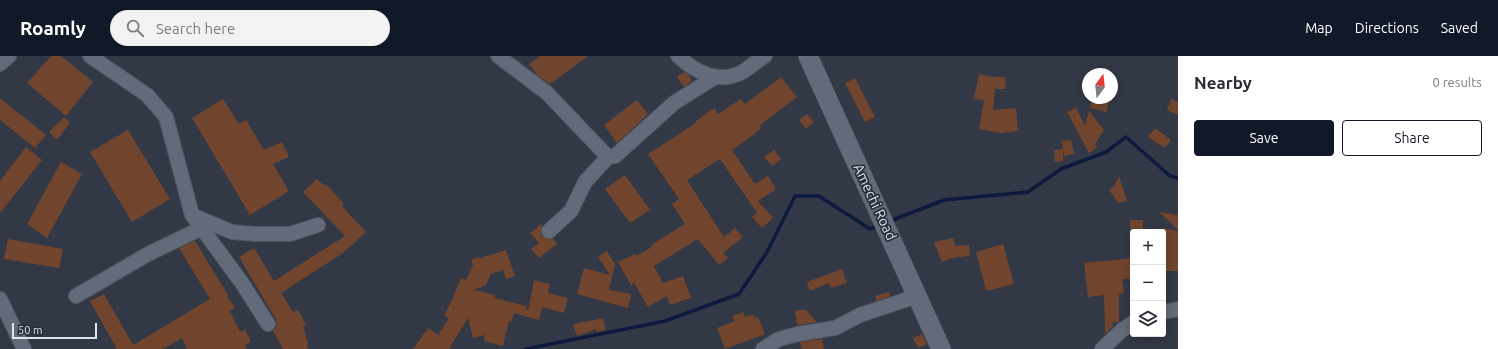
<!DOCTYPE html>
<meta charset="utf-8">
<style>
:root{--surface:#fff;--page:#f2f2f3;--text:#2b2b33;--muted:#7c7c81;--line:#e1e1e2;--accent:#111827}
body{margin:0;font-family:Ubuntu,sans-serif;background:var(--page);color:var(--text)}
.controls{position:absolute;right:12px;bottom:12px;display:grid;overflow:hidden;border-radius:4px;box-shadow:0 2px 10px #0003}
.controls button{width:36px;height:36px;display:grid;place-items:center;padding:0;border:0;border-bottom:1px solid var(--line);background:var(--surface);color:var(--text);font:20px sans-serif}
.compass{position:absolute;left:1082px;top:12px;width:36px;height:36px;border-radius:50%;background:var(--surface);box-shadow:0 2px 10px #0003;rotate:15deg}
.scale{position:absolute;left:12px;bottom:10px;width:85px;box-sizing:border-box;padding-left:4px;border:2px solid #e0e4ed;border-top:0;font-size:11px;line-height:14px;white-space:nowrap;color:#e0e4ed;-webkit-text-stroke:3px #282d3a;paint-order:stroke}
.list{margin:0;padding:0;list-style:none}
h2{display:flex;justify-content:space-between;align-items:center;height:52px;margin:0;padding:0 16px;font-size:17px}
h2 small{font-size:13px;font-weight:400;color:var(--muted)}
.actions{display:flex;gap:8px;padding:12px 16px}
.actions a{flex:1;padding:9px 0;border:1px solid var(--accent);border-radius:4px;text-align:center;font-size:14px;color:var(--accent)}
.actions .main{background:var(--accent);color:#fff}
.icon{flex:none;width:22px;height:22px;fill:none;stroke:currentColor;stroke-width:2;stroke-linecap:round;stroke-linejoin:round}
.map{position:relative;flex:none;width:1178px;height:293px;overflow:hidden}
header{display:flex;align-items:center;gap:24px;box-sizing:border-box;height:56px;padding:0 20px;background:var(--accent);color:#fff}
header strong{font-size:19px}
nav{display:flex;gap:22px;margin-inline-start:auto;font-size:14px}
.search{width:280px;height:36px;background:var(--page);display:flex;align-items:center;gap:10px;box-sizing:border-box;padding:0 14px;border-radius:22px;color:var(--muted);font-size:15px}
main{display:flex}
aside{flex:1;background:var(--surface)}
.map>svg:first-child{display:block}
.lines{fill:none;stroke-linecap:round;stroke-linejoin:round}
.stream{stroke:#0d1a3e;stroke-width:3.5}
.building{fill:#71452d}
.minor-casing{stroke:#515661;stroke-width:16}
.secondary-casing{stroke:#515661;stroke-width:20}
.minor{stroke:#636a79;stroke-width:14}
.secondary{stroke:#636a79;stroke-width:19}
.labels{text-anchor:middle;stroke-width:3.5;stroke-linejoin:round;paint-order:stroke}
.street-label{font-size:14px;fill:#e0e4ed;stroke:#282d3a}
</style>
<header>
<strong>Roamly</strong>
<div class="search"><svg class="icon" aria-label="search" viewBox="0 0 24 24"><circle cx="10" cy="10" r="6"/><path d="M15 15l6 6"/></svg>Search here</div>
<nav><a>Map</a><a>Directions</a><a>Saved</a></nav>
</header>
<main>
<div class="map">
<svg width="1178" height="293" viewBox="0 0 1178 293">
<rect width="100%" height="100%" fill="#323845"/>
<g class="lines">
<path class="stream" d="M890,165L944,144L1028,136L1061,113L1106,96L1126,81L1170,120L1178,122
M526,293L665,265L739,238L767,196L795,140H819L870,173L878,170"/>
</g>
<path class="building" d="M51,0H61L93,26L66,60L27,27Z
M540,0H588L550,28L537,19L529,8Z
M684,16L688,18L692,25L684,31L677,21Z
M979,18L992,21H1005L1006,33H995L993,54L1016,52L1018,75L1000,77L979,73L984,44L974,43Z
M781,21L797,41L760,69L761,72L752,80L732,94L755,128L768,120L776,133L758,145L773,162L762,172L752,161L757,157L720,103L687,124L724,181L735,172L743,181L723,197L728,202L719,209L698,183L654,210L663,227L683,220L691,242L670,249L667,240L648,251L633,225L632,231L618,206L635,198L636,200L652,191L651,189L685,168L672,148L679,143L648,98L696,67L695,66L714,52L718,58L741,43L745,48Z
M855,22L875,61L865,66L845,27Z
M0,42L46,79L35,92L0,64Z
M1092,42H1110L1106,56L1090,52Z
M223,43L239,68L246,64L264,94L282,86L289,101L273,108L289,135L250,159L192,62Z
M1171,43L1178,46V59L1167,54Z
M637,44L648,58L617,87L604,69Z
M1076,52L1085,70L1089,55L1104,74L1095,88L1097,91L1095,93L1089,97L1067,56Z
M807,58L814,66L806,73L799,64Z
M64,61L70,67L57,84L49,76Z
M1155,72L1171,84L1165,92L1148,81Z
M128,74L170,143L132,166L90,96Z
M1071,84L1074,98L1064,100L1062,85Z
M26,91L42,104L0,157V125Z
M1063,93V105L1055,106L1054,94Z
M774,94L781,103L772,110L764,101Z
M61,106L82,118L47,182L27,168Z
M625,119L650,154L630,167L605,133Z
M1119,120L1127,145L1118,147L1109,134L1114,130Z
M317,123L323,129L326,128L344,148L342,150L366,176L343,197L281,237L293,256L298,254L306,269L303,271L308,287L307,288L308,293H283L273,275L276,272V265H277L239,201L254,192L274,225L345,180L303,136Z
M1159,156L1178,159V174Z
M1130,164H1143V173H1130Z
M541,168L542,170L541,176L542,180L547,183L553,182L557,188L539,202L531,193L539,187L530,177Z
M1163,172L1178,175V215H1163Z
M953,182L955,190L969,189L970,200L952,202L942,206L934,186Z
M8,183L63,193L59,212L4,203Z
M195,185L228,239L227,240L235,252L230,255L240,276L245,273L251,286L245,289L247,293H187L182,282L163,293H117L90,245L104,238L133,289L210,243L179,192Z
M1003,188L1014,228L986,235L976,196Z
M506,194L515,220L506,223L503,214L491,218L486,229L474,234L495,239L494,242L526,250L528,255L534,224L550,228L548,237L568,242L564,257L542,251L539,264L514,257L511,266L509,265L503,290L484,285L485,279L473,282L468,262L449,293H413L428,272L438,279L449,262L444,260L452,244L461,222L466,224L473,209L471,204L479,201L480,203L488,199V200Z
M607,195L615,208L609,234L631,238L628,252L577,238L584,212L610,219L598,201Z
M1133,202V223H1122L1124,237L1119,238V266H1113V270L1105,278L1104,239L1088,241L1084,207Z
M842,213L847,227L831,232L829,227L810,235L807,226Z
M889,236L890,240L876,245L875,240Z
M805,253L817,266L797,269L795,255Z
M743,256L745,261L753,258L754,262L758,261L765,278L725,293L717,272L735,265L732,260Z
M603,262L606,274L597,276L596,273L577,280L573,269L585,265V266Z
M922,278L927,288L918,292L913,282Z
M822,283L824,293H802L800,286Z"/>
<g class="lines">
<g class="minor-casing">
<path id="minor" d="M90,0L147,39L166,61L192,159L242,227L268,268
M498,0L547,37L608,101L615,100L674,47L715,21
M678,0C696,17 721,29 744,15C751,10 758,4 765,0
M0,8L9,0
M192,159L232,176L255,178H290L318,169
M549,175L571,155L585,126L608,101
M76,240L148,198L202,172
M0,243L24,293
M1163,256L1178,253
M763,293L779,283L798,278L835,272L860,259L917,240
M1102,293L1122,274L1133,267"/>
</g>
<g class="secondary-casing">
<path id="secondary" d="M808,0L941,293"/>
</g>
<use href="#minor" class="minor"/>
<use href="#secondary" class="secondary"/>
</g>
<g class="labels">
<g class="street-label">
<text transform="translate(875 146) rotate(65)" y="5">Amechi Road</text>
</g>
</g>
</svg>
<div class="controls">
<button>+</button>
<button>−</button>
<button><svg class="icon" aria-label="layers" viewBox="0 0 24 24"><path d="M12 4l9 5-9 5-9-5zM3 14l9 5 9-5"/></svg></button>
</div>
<svg class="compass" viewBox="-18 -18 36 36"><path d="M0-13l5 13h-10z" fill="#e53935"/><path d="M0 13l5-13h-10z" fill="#7c7c81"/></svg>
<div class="scale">50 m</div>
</div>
<aside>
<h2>Nearby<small>0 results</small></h2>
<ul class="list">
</ul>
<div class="actions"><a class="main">Save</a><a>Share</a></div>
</aside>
</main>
